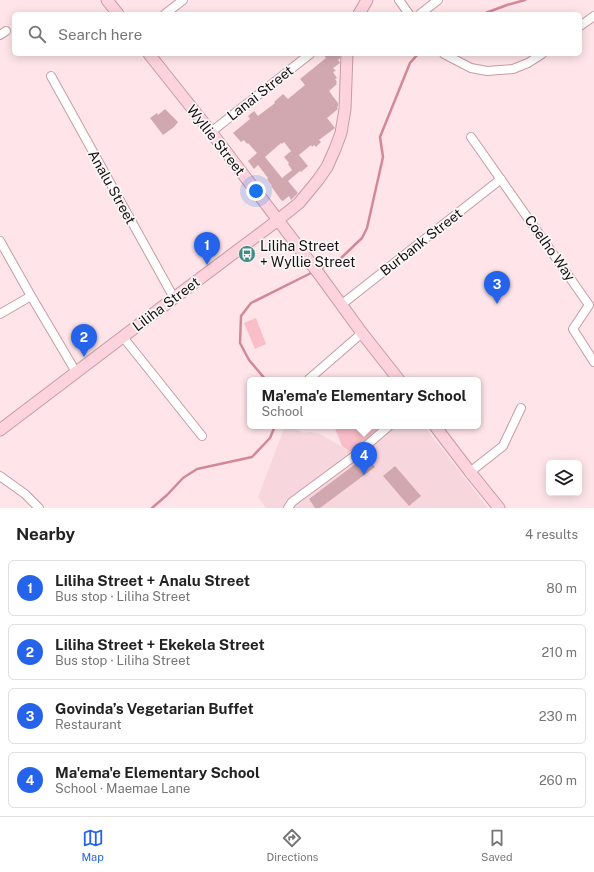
<!DOCTYPE html>
<meta charset="utf-8">
<style>
:root{--surface:#fff;--page:#f6f6f6;--text:#222;--muted:#767676;--line:#e0e0e0;--accent:#2563eb}
body{margin:0;font-family:"Public Sans",sans-serif;background:var(--page);color:var(--text)}
.controls{position:absolute;right:12px;bottom:12px;display:grid;overflow:hidden;border-radius:6px;box-shadow:0 2px 10px #0003}
.controls button{width:36px;height:36px;display:grid;place-items:center;padding:0;border:0;border-bottom:1px solid var(--line);background:var(--surface);color:var(--text);font:20px sans-serif}
.you{position:absolute;left:256px;top:191px;width:14px;height:14px;margin:-10px;border:3px solid #fff;border-radius:50%;background:#1a73e8;box-shadow:0 0 0 6px #1a73e833}
.badge{display:grid;place-items:center;width:26px;height:26px;border-radius:50%;background:var(--accent);color:#fff;font-size:13px;font-weight:700}
.pin{position:absolute;translate:-50% -33px;filter:drop-shadow(0 1px 2px #0008)}
.pin::after{content:'';position:absolute;top:21px;width:14px;height:12px;background:inherit;clip-path:polygon(0 0,100% 0,50% 100%)}
.popup{position:absolute;left:247px;top:377px;width:234px;height:52px;box-sizing:border-box;display:grid;place-content:center;border-radius:6px;background:var(--surface);filter:drop-shadow(0 1px 3px #0005);font-size:13px;white-space:nowrap;color:var(--muted)}
.popup b{font-size:15px;color:var(--text)}
.popup::after{content:'';position:absolute;left:50%;top:100%;margin-left:-8px;border:8px solid transparent;border-top-color:var(--surface)}
.list{margin:0;padding:0;list-style:none}
h2{display:flex;justify-content:space-between;align-items:center;height:52px;margin:0;padding:0 16px;font-size:17px}
h2 small{font-size:13px;font-weight:400;color:var(--muted)}
.list li{display:grid;grid-template-columns:26px 1fr auto;gap:12px;align-items:center;box-sizing:border-box;height:56px;margin:0 8px 8px;padding:0 8px;border:1px solid var(--line);border-radius:6px}
.list b{display:block;font-size:15px;white-space:nowrap}
.list p{margin:0;font-size:13px;white-space:nowrap;color:var(--muted)}
.list em{font-size:13px;font-style:normal;color:var(--muted)}
.icon{flex:none;width:22px;height:22px;fill:none;stroke:currentColor;stroke-width:2;stroke-linecap:round;stroke-linejoin:round}
.map{position:relative;flex:none;width:594px;height:508px;overflow:hidden}
.search{position:absolute;background:var(--surface);box-shadow:0 2px 10px #0003;left:12px;right:12px;top:12px;height:44px;display:flex;align-items:center;gap:10px;box-sizing:border-box;padding:0 14px;border-radius:6px;color:var(--muted);font-size:15px}
.sheet{height:308px;background:var(--surface)}
nav{display:flex;justify-content:space-around;align-items:center;box-sizing:border-box;height:56px;border-top:1px solid var(--line);background:var(--surface);font-size:11px;color:var(--muted)}
nav a{display:grid;justify-items:center;gap:2px}
nav .on{color:var(--accent)}
.map>svg:first-child{display:block}
.built{fill:#f7d7dd}
.green{fill:#fabec9}
.lines{fill:none;stroke-linecap:round;stroke-linejoin:round}
.stream{stroke:#d28997;stroke-width:2.5}
.building{fill:#d1a8af;fill-rule:evenodd}
.street-casing{stroke:#c59ca3;stroke-width:10}
.secondary-casing{stroke:#c59ca3;stroke-width:13}
.street{stroke:#fff;stroke-width:8}
.secondary{stroke:#fdd3de;stroke-width:11}
.labels{text-anchor:middle;stroke-width:3.5;stroke-linejoin:round;paint-order:stroke}
.street-label{font-size:14px;fill:#1b0d10;stroke:#f9f9f9}
.poi-label{font-size:14px;fill:#1b0d10;stroke:#f9f9f9;text-anchor:start}
</style>
<div class="map">
<svg width="594" height="508" viewBox="0 0 594 508">
<rect width="100%" height="100%" fill="#ffe5e9"/>
<path class="built" d="M285,426H288L304,433L310,432L320,434L351,452L381,426H424L488,508H266L258,497Z"/>
<path class="green" d="M256,318L266,344L255,349L244,323Z
M334,426H381L351,452L342,446Z"/>
<g class="lines">
<path class="stream" d="M483,14L507,5L525,0
M320,269L340,259L362,238L367,228L383,157L380,137L410,63L418,54
M266,380L249,360L240,343L241,316L251,303L313,272
M152,508L167,495L183,478L197,469L252,457L270,438L275,426"/>
</g>
<path class="building" d="M323,54H340V58L338,60L340,63L333,68L336,71L333,72L337,78L335,79L337,82L336,83L337,84L329,91L338,103V106L337,107L338,109L327,118L335,128L319,140L321,142L316,147L314,145L312,147L311,145L299,155L308,166L301,172L300,171L288,181L298,193L291,200L289,196L283,201L281,200L271,186H272L267,179L268,178L258,165L254,169L248,161L257,153L248,143L247,144L244,140L241,142L233,133L250,119L248,116L254,111L258,116L275,103L274,102L283,94L288,99L305,85L300,79L326,58ZM284,142L291,151L284,157L289,163L288,164L292,170L282,178L265,157L281,143L282,144Z
M165,109L178,122L174,127L163,135L150,118L157,113L158,115Z
M366,456L375,467L320,508H315L309,499Z
M395,466L421,496L409,506L383,476Z"/>
<g class="lines">
<g class="street-casing">
<path id="street" d="M399,0L409,14
M165,14L183,0
M420,14L438,0
M580,26L594,16
M0,35L6,31
M444,54L471,68L487,71L513,69L528,63L542,54
M51,76L174,298
M211,132L310,54
M471,137L589,305L573,329L594,362
M0,241L31,296L76,372
M341,305L501,179
M0,314L31,296
M123,337L202,436
M309,379L362,333
M470,472L503,446L521,408
M0,476L25,494L39,508
M288,508L292,502L353,457L389,426"/>
</g>
<g class="secondary-casing">
<path id="secondary" d="M107,0L118,14
M359,14L367,0
M149,54L211,132L319,274L362,333L399,380
M435,426L470,472L499,508
M0,430L174,298L278,220L299,203L318,180L327,167L335,149L341,133L345,109L347,54"/>
</g>
<use href="#street" class="street"/>
<use href="#secondary" class="secondary"/>
</g>
<defs>
<g id="bus-disc" transform="scale(0.9)"><circle r="9.5" fill="#438a83" stroke="#f9f9f9"/><path d="M-5-6H5V4H4V6H2V4H-2V6H-4V4H-5ZM-3.5-4V0h7V-4ZM-3.5 1.2v1.5H-2V1.2ZM2 1.2v1.5H3.5V1.2Z" fill="#fff"/></g>
</defs>
<g fill-rule="evenodd">
<use href="#bus-disc" x="247" y="254"/>
</g>
<g class="labels">
<g class="street-label">
<text transform="translate(260 93) rotate(-38)" y="5">Lanai Street</text>
<text transform="translate(216 140) rotate(52)" y="5">Wyllie Street</text>
<text transform="translate(112 187) rotate(61)" y="5">Analu Street</text>
<text transform="translate(421 242) rotate(-38)" y="5">Burbank Street</text>
<text transform="translate(550 248) rotate(55)" y="5">Coelho Way</text>
<text transform="translate(166 304) rotate(-37)" y="5">Liliha Street</text>
</g>
<g class="poi-label">
<text x="260" y="251">Liliha Street<tspan x="260" dy="16">+ Wyllie Street</tspan></text>
</g>
</g>
</svg>
<div class="controls">
<button><svg class="icon" aria-label="layers" viewBox="0 0 24 24"><path d="M12 4l9 5-9 5-9-5zM3 14l9 5 9-5"/></svg></button>
</div>
<div class="you"></div>
<div class="pin badge" style="left:207px;top:265px">1</div>
<div class="pin badge" style="left:84px;top:357px">2</div>
<div class="pin badge" style="left:497px;top:304px">3</div>
<div class="pin badge" style="left:364px;top:475px">4</div>
<div class="popup"><b>Ma'ema'e Elementary School</b>School</div>
<div class="search"><svg class="icon" aria-label="search" viewBox="0 0 24 24"><circle cx="10" cy="10" r="6"/><path d="M15 15l6 6"/></svg>Search here</div>
</div>
<section class="sheet">
<h2>Nearby<small>4 results</small></h2>
<ul class="list">
<li><span class="badge">1</span><div><b>Liliha Street + Analu Street</b><p>Bus stop · Liliha Street</p></div><em>80 m</em></li>
<li><span class="badge">2</span><div><b>Liliha Street + Ekekela Street</b><p>Bus stop · Liliha Street</p></div><em>210 m</em></li>
<li><span class="badge">3</span><div><b>Govinda’s Vegetarian Buffet</b><p>Restaurant</p></div><em>230 m</em></li>
<li><span class="badge">4</span><div><b>Ma'ema'e Elementary School</b><p>School · Maemae Lane</p></div><em>260 m</em></li>
</ul>
</section>
<nav>
<a class="on"><svg class="icon" aria-label="map" viewBox="0 0 24 24"><path d="M3 6l6-2 6 2 6-2v14l-6 2-6-2-6 2zM9 4v14M15 6v14"/></svg>Map</a>
<a><svg class="icon" aria-label="directions" viewBox="0 0 24 24"><path d="M12 3l9 9-9 9-9-9zM9 14v-3h6M13 9l2 2-2 2"/></svg>Directions</a>
<a><svg class="icon" aria-label="saved" viewBox="0 0 24 24"><path d="M7 4h10v16l-5-4-5 4z"/></svg>Saved</a>
</nav>
